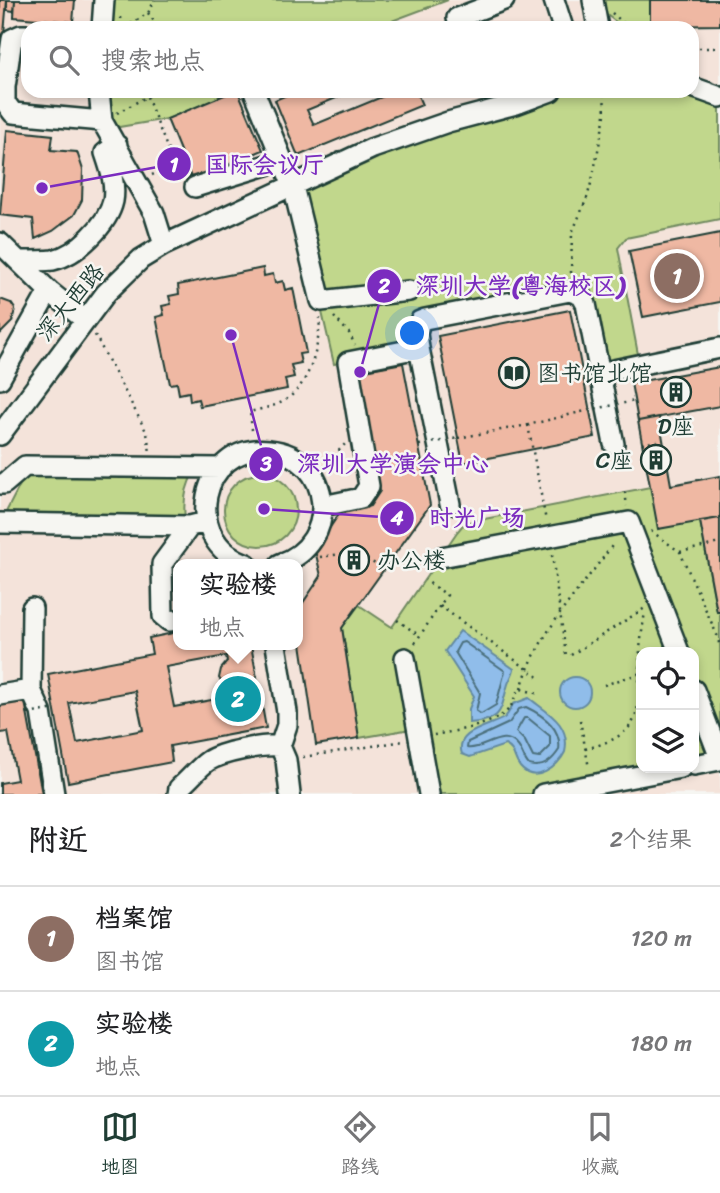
<!DOCTYPE html>
<html lang="zh">
<meta charset="utf-8">
<style>
:root{--surface:#fff;--page:#f6f6f6;--text:#202124;--muted:#757577;--line:#e0e0e0;--accent:#1f3d34}
body{margin:0;font-family:Sriracha,"LXGW WenKai TC",sans-serif;background:var(--page);color:var(--text)}
.controls{position:absolute;right:21px;bottom:21px;display:grid;overflow:hidden;border-radius:14px;box-shadow:0 4px 10px #0003}
.controls button{width:63px;height:63px;display:grid;place-items:center;padding:0;border:0;border-bottom:2px solid var(--line);background:var(--surface);color:var(--text);font:35px sans-serif}
.you{position:absolute;left:413px;top:334px;width:24px;height:24px;margin:-18px;border:5px solid #fff;border-radius:50%;background:#1a73e8;box-shadow:0 0 0 10px #1a73e833}
.badge{display:grid;place-items:center;width:46px;height:46px;border-radius:50%;background:var(--accent);color:#fff;font-size:23px;font-weight:700}
.pin{position:absolute;translate:-50% -50%;border:4px solid #fff;box-shadow:0 2px 7px #0006}
.popup{position:absolute;left:173px;top:559px;width:130px;height:91px;box-sizing:border-box;display:grid;place-content:center;border-radius:14px;background:var(--surface);filter:drop-shadow(0 2px 5px #0005);font-size:23px;white-space:nowrap;color:var(--muted)}
.popup b{font-size:26px;color:var(--text)}
.popup::after{content:'';position:absolute;left:50%;top:100%;margin-left:-14px;border:14px solid transparent;border-top-color:var(--surface)}
.list{margin:0;padding:0;list-style:none}
h2{display:flex;justify-content:space-between;align-items:center;height:91px;margin:0;padding:0 28px;font-size:30px}
h2 small{font-size:23px;font-weight:400;color:var(--muted)}
.list li{display:grid;grid-template-columns:46px 1fr auto;gap:21px;align-items:center;box-sizing:border-box;height:105px;padding:0 28px;border-top:2px solid var(--line)}
.list b{display:block;font-size:26px;white-space:nowrap}
.list p{margin:0;font-size:23px;white-space:nowrap;color:var(--muted)}
.list em{font-size:23px;font-style:normal;color:var(--muted)}
.icon{flex:none;width:38px;height:38px;fill:none;stroke:currentColor;stroke-width:2;stroke-linecap:round;stroke-linejoin:round}
.map{position:relative;flex:none;width:720px;height:794px;overflow:hidden}
.search{position:absolute;background:var(--surface);box-shadow:0 4px 10px #0003;left:21px;right:21px;top:21px;height:77px;display:flex;align-items:center;gap:18px;box-sizing:border-box;padding:0 24px;border-radius:21px;color:var(--muted);font-size:26px}
.sheet{height:301px;background:var(--surface)}
nav{display:flex;justify-content:space-around;align-items:center;box-sizing:border-box;height:98px;border-top:2px solid var(--line);background:var(--surface);font-size:19px;color:var(--muted)}
nav a{display:grid;justify-items:center;gap:4px}
nav .on{color:var(--accent)}
.map>svg:first-child{display:block}
.built{fill:#f4e3da;fill-rule:evenodd}
.green{fill:#c1d78c;stroke:#708a60;stroke-width:2}
.water{fill:#90bdea;stroke:#638aa1;stroke-width:2}
.lines{fill:none;stroke-linecap:round;stroke-linejoin:round}
.shore{stroke:#4c707d;stroke-width:2}
.building{fill:#efb8a3;stroke:#1f3d34;stroke-width:2;fill-rule:evenodd}
.minor-casing{stroke:#1f3d34;stroke-width:24}
.path{stroke:#1f3d34;stroke-width:2.5;stroke-dasharray:2 5;stroke-linecap:butt}
.minor{stroke:#f6f6f2;stroke-width:19}
.path-bridge{stroke:#1f3d34;stroke-width:2.5;stroke-dasharray:2 5;stroke-linecap:butt}
.labels{text-anchor:middle;stroke-width:5;stroke-linejoin:round;paint-order:stroke}
.street-label{font-size:23px;fill:#1f3d34;stroke:#f6f6f2}
.poi-label{font-size:23px;fill:#1f3d34;stroke:#f6f6f2;text-anchor:start}
.leader{fill:none;stroke:#7b2cbf;stroke-width:2.5}
.callout-dot{fill:#7b2cbf;stroke:#f6f6f2;stroke-width:2.5}
.mark-label{font-size:21px;text-anchor:middle;font-weight:bold;fill:#fff}
.callout-label{font-size:24px;text-anchor:middle;font-weight:bold;fill:#7b2cbf;stroke:#f6f6f2;stroke-width:5;stroke-linejoin:round;paint-order:stroke}
</style>
<div class="map">
<svg width="720" height="794" viewBox="0 0 720 794">
<rect width="100%" height="100%" fill="#f6f6f2"/>
<filter id="ink" filterUnits="userSpaceOnUse"><feTurbulence type="fractalNoise" baseFrequency=".0143" numOctaves="2"/><feDisplacementMap in="SourceGraphic" scale="14" xChannelSelector="R" yChannelSelector="G"/><feConvolveMatrix kernelMatrix="1 2 1 2 8 2 1 2 1" color-interpolation-filters="sRGB"/></filter>
<g filter="url(#ink)">
<path class="built" d="M0,0H720V794H0ZM28,28H692V91H28ZM178,564H298V645H178ZM641,652H694V768H641Z"/>
<path class="green" d="M104,0H448L373,28H102Z
M593,0H650V28H624L595,6Z
M99,91H218L219,98L167,119L107,129Z
M551,91H692L720,97V219L626,238L618,248L640,365L599,373L581,295L425,319L419,348L334,364L293,186Z
M224 510a36 36 0 1 1 72 0a36 36 0 1 1-72 0Z
M193,474C185,488 183,502 185,518L4,516L25,475Z
M650,487L700,521L717,612H720V760L694,765V652H641V768L543,794H429L417,728L359,738L342,628L359,605L392,627L457,532L462,526L469,522Z"/>
<path class="water" d="M460,631L514,669C513,675 510,678 508,684C500,710 504,721 469,723V709L474,696L445,651Z
M560 692a15 15 0 1 1 30 0a15 15 0 1 1-30 0Z
M529,698C548,713 571,724 565,752C558,767 535,785 520,767C513,759 516,750 505,745L470,757L462,754C454,731 489,727 504,718C508,715 511,708 513,704Z"/>
<g class="lines">
<path class="shore" d="M464,642L505,671L496,705L481,714L476,711L480,693L455,652L460,643Z
M526,707C543,715 562,728 559,750C552,761 542,769 529,765C523,759 523,751 517,745C503,728 483,751 467,748L468,742L509,723L519,709Z
M524,718H528L550,736V747L539,758L533,757L525,741L516,732Z"/>
</g>
<path class="building" d="M0,0H7L0,78Z
M7,0H15L14,11L7,10Z
M15,0H75L73,22L14,17Z
M650,0H720V25L650,26Z
M234,91H238L263,150L192,180L167,119Z
M296,91H353L307,110L314,125L389,94L388,91H416L422,105L298,156L275,100Z
M7,130L53,135L51,150L77,152L83,170L82,200L74,215L53,231L35,239L33,219L0,215Z
M720,233V302L643,317L629,251Z
M263,268L264,276L273,274L275,283L283,281L285,290L293,288L306,353L299,354L301,363L291,365L294,377L285,379L287,389L200,406L198,399L190,401L189,392L179,394L177,383L170,384L156,317L164,315L162,306L171,304L169,296L179,294L178,285Z
M0,299L11,303L15,309L12,322L0,334Z
M570,310L595,437L463,463L438,336Z
M403,363L430,505L342,628L359,738L316,745L298,623V610L321,576L315,550L341,511L370,506L380,491L360,371Z
M720,367V406L638,421L631,383Z
M659,417L671,485L720,476V518L658,529L638,421Z
M720,518V612H717L700,521Z
M178,632V645H251L266,728L170,746L172,762L68,782L48,674L152,654L149,638ZM226,656L227,662L221,669L219,678L224,686L232,690L233,696L174,707L166,667ZM135,691L143,730L77,743L69,703Z
M24,696L42,794H0V783L17,780L8,732L0,733V701Z"/>
<g class="lines">
<g class="minor-casing">
<path id="minor" d="M554,0L563,28
M593,0L598,28
M102,28L104,0
M460,28L457,18L504,0
M28,35H21L12,39L5,87V102L13,113L102,121
M692,87L720,97
M99,91L102,121L154,213L164,245
M254,91L293,186L321,301L409,291
M195,187L283,160
M0,243L49,291L85,320
M21,261C31,261 43,261 53,260C77,255 108,224 113,201C116,184 110,168 105,153L117,145
M599,373L720,348
M0,379L49,291
M0,435L106,293L141,259L164,245L373,148L448,122L516,104L551,91
M0,484H4L25,466L221,468
M450,504L419,348L417,333L420,321L425,319L570,291L581,295L586,304L614,444
M323,506L361,498L369,486L348,362L419,348
M0,523L190,526L206,522
M441,557L629,522L679,652
M247,564C180,541 200,443 269,450C334,456 341,544 280,564
M178,620L169,621L163,616L162,564L190,526
M276,645L287,712V725L280,746
M405,658L429,794
M31,690L32,608
M694,690L720,758
M0,695L31,690L41,712L54,794
M694,765L720,760
M178,794L179,788C189,780 198,768 208,761C222,752 263,744 280,746L286,760L290,794
M543,794L681,768"/>
</g>
<path class="path" d="M148,13L159,28
M612,13L628,27
M121,17L122,28
M125,28L148,13L155,0
M664,28H680
M692,48H720
M143,91L147,97L174,165L183,176
M117,113L157,91
M152,175L174,165
M571,273L572,233L587,198L593,176L605,115L604,91
M334,317L349,333L355,345
M95,335L147,433L150,452
M528,425L546,521
M252,430L250,412C260,409 273,407 282,402C310,387 319,347 320,318
M458,438L528,425L589,410
M642,444L663,440
M329,461L346,443
M625,492L627,506
M651,531L680,552L717,635L720,647
M680,552L720,543
M552,555L566,655
M320,557L355,552L385,570
M440,606L540,678
M397,620L420,636
M415,643L447,595L425,580
M571,655L645,608
M604,685L641,673
M521,689C537,633 581,589 614,543
M580,720L589,768
M434,735C455,731 499,725 511,706C514,701 515,695 518,690L521,689L539,694
M585,749C652,732 636,706 640,650C641,637 643,625 645,612
M303,757L404,741"/>
<use href="#minor" class="minor"/>
<path class="path-bridge" d="M589,410L635,401
M419,445L458,438
M28,714L55,709"/>
</g>
</g>
<defs>
<g id="library-ring" transform="scale(1.575)"><circle r="9.5" fill="#f6f6f2" stroke="#1f3d34" stroke-width="1.5"/><path d="M-6-4Q-3-5.5-.7-3.5V5Q-3 3-6 4ZM6-4Q3-5.5 .7-3.5V5Q3 3 6 4Z" fill="#1f3d34"/></g>
<g id="building-ring" transform="scale(1.575)"><circle r="9.5" fill="#f6f6f2" stroke="#1f3d34" stroke-width="1.5"/><path d="M-4-6H4V6H1V3H-1V6H-4ZM-2.5-4.3h1.7v1.8h-1.7ZM.8-4.3h1.7v1.8H.8ZM-2.5-1h1.7V.8h-1.7ZM.8-1h1.7V.8H.8Z" fill="#1f3d34"/></g>
</defs>
<g fill-rule="evenodd">
<use href="#library-ring" x="514" y="373"/>
<use href="#building-ring" x="676" y="392"/>
<use href="#building-ring" x="656" y="460"/>
<use href="#building-ring" x="354" y="560"/>
</g>
<g class="labels">
<g class="street-label">
<text transform="translate(70 302) rotate(-51)" y="8">深大西路</text>
</g>
<g class="poi-label">
<text x="537" y="381">图书馆北馆</text>
<text x="676" y="434" text-anchor="middle">D座</text>
<text x="633" y="468" text-anchor="end">C座</text>
<text x="377" y="568">办公楼</text>
</g>
</g>
<path class="leader" d="M42 188L174 164M360 372L384 286M231 335L266 464M264 509L397 518"/>
<g class="callout-dot">
<circle cx="42" cy="188" r="7"/>
<circle cx="360" cy="372" r="7"/>
<circle cx="231" cy="335" r="7"/>
<circle cx="264" cy="509" r="7"/>
<circle cx="174" cy="164" r="18"/>
<circle cx="384" cy="286" r="18"/>
<circle cx="266" cy="464" r="18"/>
<circle cx="397" cy="518" r="18"/>
</g>
<g class="mark-label">
<text x="174" y="172">1</text>
<text x="384" y="293">2</text>
<text x="266" y="471">3</text>
<text x="397" y="525">4</text>
</g>
<g class="callout-label">
<text x="265" y="173">国际会议厅</text>
<text x="520" y="294">深圳大学(粤海校区)</text>
<text x="393" y="472">深圳大学演会中心</text>
<text x="477" y="526">时光广场</text>
</g>
</svg>
<div class="controls">
<button><svg class="icon" aria-label="locate" viewBox="0 0 24 24"><circle cx="12" cy="12" r="6"/><path d="M12 2v4M12 18v4M2 12h4M18 12h4"/></svg></button>
<button><svg class="icon" aria-label="layers" viewBox="0 0 24 24"><path d="M12 4l9 5-9 5-9-5zM3 14l9 5 9-5"/></svg></button>
</div>
<div class="you"></div>
<div class="pin badge" style="left:677px;top:276px;background:#8d6e63">1</div>
<div class="pin badge" style="left:238px;top:699px;background:#0f9aa8">2</div>
<div class="popup"><b>实验楼</b>地点</div>
<div class="search"><svg class="icon" aria-label="search" viewBox="0 0 24 24"><circle cx="10" cy="10" r="6"/><path d="M15 15l6 6"/></svg>搜索地点</div>
</div>
<section class="sheet">
<h2>附近<small>2个结果</small></h2>
<ul class="list">
<li><span class="badge" style="background:#8d6e63">1</span><div><b>档案馆</b><p>图书馆</p></div><em>120 m</em></li>
<li><span class="badge" style="background:#0f9aa8">2</span><div><b>实验楼</b><p>地点</p></div><em>180 m</em></li>
</ul>
</section>
<nav>
<a class="on"><svg class="icon" aria-label="map" viewBox="0 0 24 24"><path d="M3 6l6-2 6 2 6-2v14l-6 2-6-2-6 2zM9 4v14M15 6v14"/></svg>地图</a>
<a><svg class="icon" aria-label="directions" viewBox="0 0 24 24"><path d="M12 3l9 9-9 9-9-9zM9 14v-3h6M13 9l2 2-2 2"/></svg>路线</a>
<a><svg class="icon" aria-label="saved" viewBox="0 0 24 24"><path d="M7 4h10v16l-5-4-5 4z"/></svg>收藏</a>
</nav>
